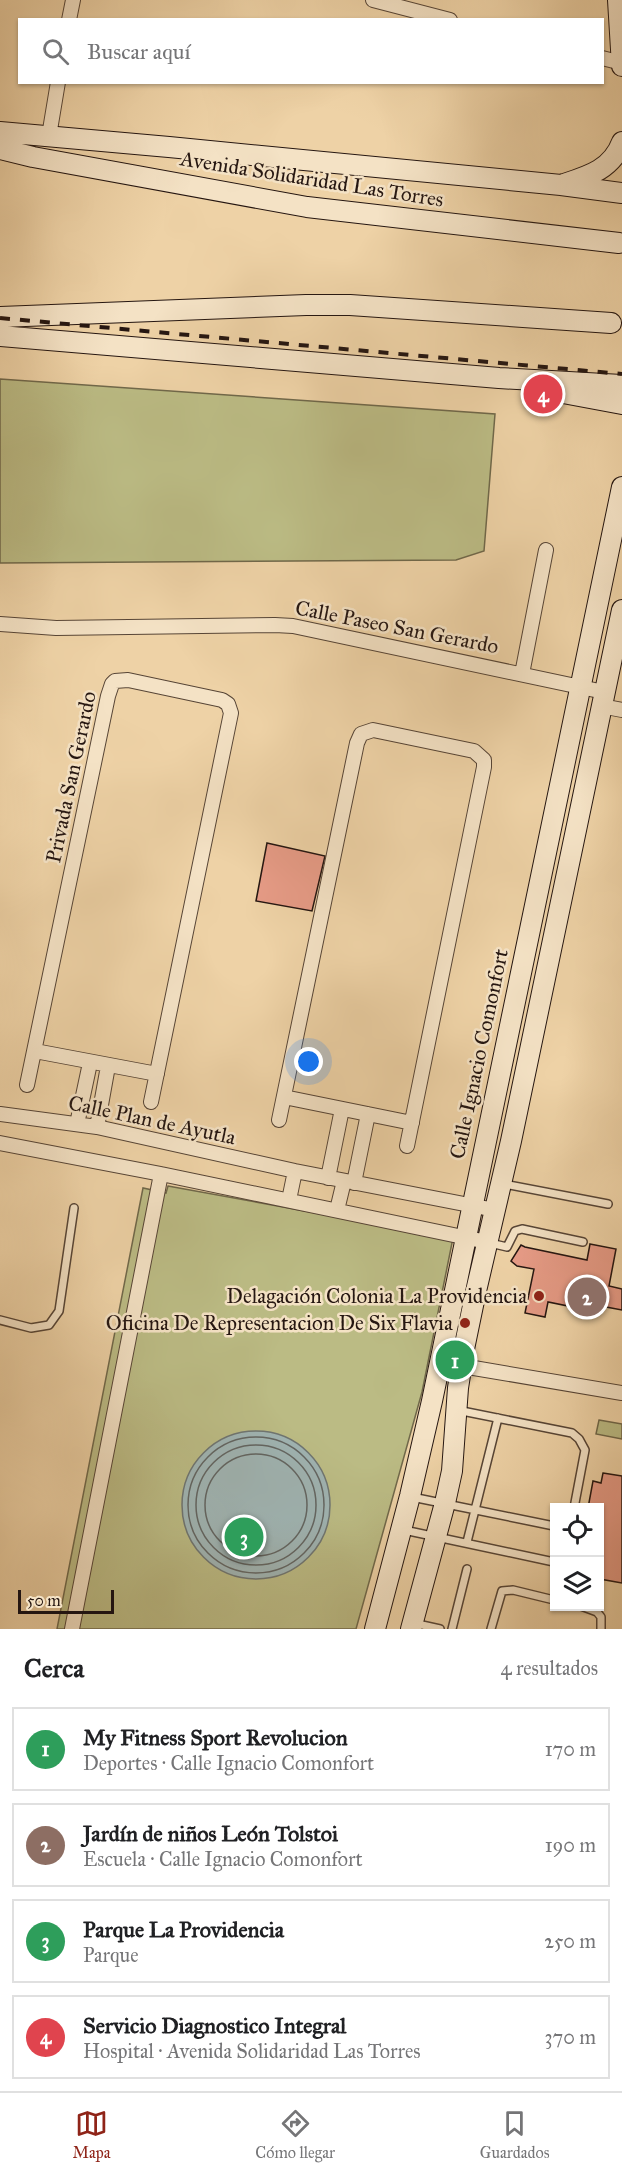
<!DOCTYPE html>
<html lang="es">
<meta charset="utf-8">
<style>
:root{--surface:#fff;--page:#f2f2f2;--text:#202124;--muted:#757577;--line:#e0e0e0;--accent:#8f2418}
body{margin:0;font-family:"IM FELL Great Primer",serif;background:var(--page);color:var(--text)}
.controls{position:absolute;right:18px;bottom:18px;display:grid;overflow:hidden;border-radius:0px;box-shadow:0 2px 4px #0004}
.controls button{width:54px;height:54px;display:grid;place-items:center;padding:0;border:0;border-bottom:2px solid var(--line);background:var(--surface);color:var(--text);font:30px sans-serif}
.scale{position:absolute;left:18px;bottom:15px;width:96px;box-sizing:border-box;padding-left:6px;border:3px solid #251611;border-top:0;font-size:16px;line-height:21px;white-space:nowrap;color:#251611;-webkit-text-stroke:4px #f4e2c5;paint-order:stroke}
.you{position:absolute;left:309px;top:1062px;width:21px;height:21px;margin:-15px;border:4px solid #fff;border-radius:50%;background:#1a73e8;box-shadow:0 0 0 9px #1a73e833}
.badge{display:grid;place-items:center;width:39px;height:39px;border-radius:50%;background:var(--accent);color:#fff;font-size:20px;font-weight:700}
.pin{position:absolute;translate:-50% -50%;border:3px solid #fff;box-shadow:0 2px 6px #0006}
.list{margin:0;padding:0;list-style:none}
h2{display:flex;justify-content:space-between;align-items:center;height:78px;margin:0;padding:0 24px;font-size:26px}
h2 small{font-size:20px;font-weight:400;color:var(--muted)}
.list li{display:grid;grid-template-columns:39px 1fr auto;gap:18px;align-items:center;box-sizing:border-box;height:84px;margin:0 12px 12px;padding:0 12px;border:2px solid var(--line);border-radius:0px}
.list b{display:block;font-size:22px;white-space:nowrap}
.list p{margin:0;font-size:20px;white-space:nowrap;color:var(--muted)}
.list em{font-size:20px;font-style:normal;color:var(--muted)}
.icon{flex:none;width:33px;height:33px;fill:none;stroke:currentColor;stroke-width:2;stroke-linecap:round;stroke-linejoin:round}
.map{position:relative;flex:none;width:622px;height:1629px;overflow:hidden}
.search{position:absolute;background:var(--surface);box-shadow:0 2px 4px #0004;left:18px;right:18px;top:18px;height:66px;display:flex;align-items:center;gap:15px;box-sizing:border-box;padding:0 21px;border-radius:0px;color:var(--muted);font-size:22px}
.sheet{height:462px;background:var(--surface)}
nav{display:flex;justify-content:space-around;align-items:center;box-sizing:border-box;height:84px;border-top:2px solid var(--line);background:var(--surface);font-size:16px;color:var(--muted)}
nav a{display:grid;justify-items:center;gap:3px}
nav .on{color:var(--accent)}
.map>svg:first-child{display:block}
.green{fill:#bbbb84;stroke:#70684a;stroke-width:1.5}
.water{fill:#9fb4b3;stroke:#6e7572;stroke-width:1.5}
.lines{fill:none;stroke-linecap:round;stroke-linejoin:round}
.shore{stroke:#626562;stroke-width:1.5}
.building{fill:#e69b86;stroke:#251611;stroke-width:1.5}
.service-casing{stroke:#574536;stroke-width:10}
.minor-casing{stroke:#574536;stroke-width:16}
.secondary-casing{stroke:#251611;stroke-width:22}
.service{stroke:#f4e2c5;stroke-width:7}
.minor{stroke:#f4e2c5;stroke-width:14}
.secondary{stroke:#f4e2c5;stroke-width:20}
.rail{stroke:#251611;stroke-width:4;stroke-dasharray:10 10;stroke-linecap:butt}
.poi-dot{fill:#8f2418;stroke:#f4e2c5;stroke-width:2}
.labels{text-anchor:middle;stroke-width:5;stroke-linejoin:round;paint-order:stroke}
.street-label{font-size:21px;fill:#251611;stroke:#f4e2c5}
.poi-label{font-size:21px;fill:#251611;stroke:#f4e2c5;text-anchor:end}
</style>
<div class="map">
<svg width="622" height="1629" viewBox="0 0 622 1629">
<rect width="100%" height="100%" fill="#eed2a6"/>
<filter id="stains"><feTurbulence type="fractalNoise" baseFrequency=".00333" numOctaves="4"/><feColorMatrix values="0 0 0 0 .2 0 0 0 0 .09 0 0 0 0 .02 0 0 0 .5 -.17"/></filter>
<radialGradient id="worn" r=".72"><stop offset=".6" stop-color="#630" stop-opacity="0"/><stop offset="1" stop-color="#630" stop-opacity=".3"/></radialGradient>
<path class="green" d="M0,379L495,414L484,551L456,560L0,563Z
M168,1186L453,1238L422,1392L356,1629H57L143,1188L166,1193Z
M599,1420L622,1424V1439L596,1434Z"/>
<path class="water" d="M182 1505a74 74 0 1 1 148 0a74 74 0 1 1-148 0Z"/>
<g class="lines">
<path class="shore" d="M188 1505a68 68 0 1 1 136 0a68 68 0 1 1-136 0Z
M196 1505a60 60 0 1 1 120 0a60 60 0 1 1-120 0Z
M205 1505a51 51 0 1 1 102 0a51 51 0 1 1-102 0Z"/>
</g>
<path class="building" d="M267,843L325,856L312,911L256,901Z
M590,1244L616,1249L609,1286L622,1289V1310L574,1301L573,1307L548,1302L545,1317L525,1313L534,1269L517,1266L511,1261L521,1245L525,1247L587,1260Z
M603,1473L622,1476V1583L600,1579V1508H588L593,1481L601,1483Z"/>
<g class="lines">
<g class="service-casing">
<path id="service" d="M504,1184L608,1204
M490,1243L507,1247L515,1231L522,1229L583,1242
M0,1320L31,1328L49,1325L59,1311L74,1208
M457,1410L572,1433L579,1439L585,1450L574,1508
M412,1497L554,1526
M404,1530L554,1562
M467,1542L498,1418
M581,1606L597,1612L601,1617V1629
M413,1623L440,1629
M452,1629L467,1569
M491,1629L502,1591L513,1590L554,1600"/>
</g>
<g class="minor-casing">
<path id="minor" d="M373,0L450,20
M69,20L73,0
M602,58L622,63
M49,136L58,82
M0,624L56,628L275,625L293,626L604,692
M522,674L546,550
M601,706L622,710
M35,1051L157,1074
M27,1085L108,696L112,684L115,681L128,680L222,700L228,704L231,713L151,1102
M284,1097L412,1123
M0,1114L97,1127L295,1171L495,1210
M279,1120L357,743L361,734L373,730L474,751L484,760V767L407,1146
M77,1124L90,1063
M97,1127L108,1066
M0,1143L161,1174L487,1242
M328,1178L342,1109
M354,1183L368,1114
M289,1200L295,1171
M337,1210L344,1181
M462,1366L622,1393
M72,1629L161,1174"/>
</g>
<g class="secondary-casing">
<path id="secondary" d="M618,0L622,66
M0,132L169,147L561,185L622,193
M0,149L33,157L307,207L619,243
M564,184C589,176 612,169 622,142
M0,317L306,305H350L611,323
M0,336L499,378L622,385
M563,393L622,404
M375,1629L410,1496L432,1401L622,487
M411,1629L445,1503L452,1471L458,1388L464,1349L476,1291L511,1141L622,610"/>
</g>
<use href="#service" class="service"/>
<use href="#minor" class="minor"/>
<use href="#secondary" class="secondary"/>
<path class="rail" d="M0,318L622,374"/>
</g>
<g class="poi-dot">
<circle cx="539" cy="1296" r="6"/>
<circle cx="465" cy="1323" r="6"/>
</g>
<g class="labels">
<g class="street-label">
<text transform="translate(312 179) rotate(9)" y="7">Avenida Solidaridad Las Torres</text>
<text transform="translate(397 627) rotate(11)" y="7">Calle Paseo San Gerardo</text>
<text transform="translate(71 777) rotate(-78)" y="7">Privada San Gerardo</text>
<text transform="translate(479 1054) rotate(-78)" y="7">Calle Ignacio Comonfort</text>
<text transform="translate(152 1120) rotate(12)" y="7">Calle Plan de Ayutla</text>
</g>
<g class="poi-label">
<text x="527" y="1303">Delagación Colonia La Providencia</text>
<text x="453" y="1330">Oficina De Representacion De Six Flavia</text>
</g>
</g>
<rect width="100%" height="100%" filter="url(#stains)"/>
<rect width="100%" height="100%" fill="url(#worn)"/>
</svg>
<div class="controls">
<button><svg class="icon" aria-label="locate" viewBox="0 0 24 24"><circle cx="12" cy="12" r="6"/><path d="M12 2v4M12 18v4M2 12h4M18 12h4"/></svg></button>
<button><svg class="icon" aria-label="layers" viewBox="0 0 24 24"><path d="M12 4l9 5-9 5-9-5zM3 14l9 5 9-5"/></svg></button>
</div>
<div class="scale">50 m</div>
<div class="you"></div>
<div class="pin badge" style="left:455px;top:1360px;background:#2e9e5b">1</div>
<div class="pin badge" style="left:587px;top:1297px;background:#8d6e63">2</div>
<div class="pin badge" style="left:244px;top:1537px;background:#2e9e5b">3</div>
<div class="pin badge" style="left:543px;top:394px;background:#e0444e">4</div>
<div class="search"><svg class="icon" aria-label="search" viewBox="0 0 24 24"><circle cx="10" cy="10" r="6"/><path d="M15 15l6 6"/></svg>Buscar aquí</div>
</div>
<section class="sheet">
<h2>Cerca<small>4 resultados</small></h2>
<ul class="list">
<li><span class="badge" style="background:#2e9e5b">1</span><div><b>My Fitness Sport Revolucion</b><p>Deportes · Calle Ignacio Comonfort</p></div><em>170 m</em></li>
<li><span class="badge" style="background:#8d6e63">2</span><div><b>Jardín de niños León Tolstoi</b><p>Escuela · Calle Ignacio Comonfort</p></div><em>190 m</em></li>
<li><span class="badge" style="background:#2e9e5b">3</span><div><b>Parque La Providencia</b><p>Parque</p></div><em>250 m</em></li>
<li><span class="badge" style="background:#e0444e">4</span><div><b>Servicio Diagnostico Integral</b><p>Hospital · Avenida Solidaridad Las Torres</p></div><em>370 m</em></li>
</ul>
</section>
<nav>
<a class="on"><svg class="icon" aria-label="map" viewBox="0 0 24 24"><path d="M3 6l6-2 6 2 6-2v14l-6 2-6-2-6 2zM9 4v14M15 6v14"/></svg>Mapa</a>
<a><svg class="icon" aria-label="directions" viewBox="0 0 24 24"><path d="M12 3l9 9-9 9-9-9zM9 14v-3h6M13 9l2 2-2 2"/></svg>Cómo llegar</a>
<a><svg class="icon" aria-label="saved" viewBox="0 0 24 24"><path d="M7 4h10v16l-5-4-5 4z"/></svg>Guardados</a>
</nav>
